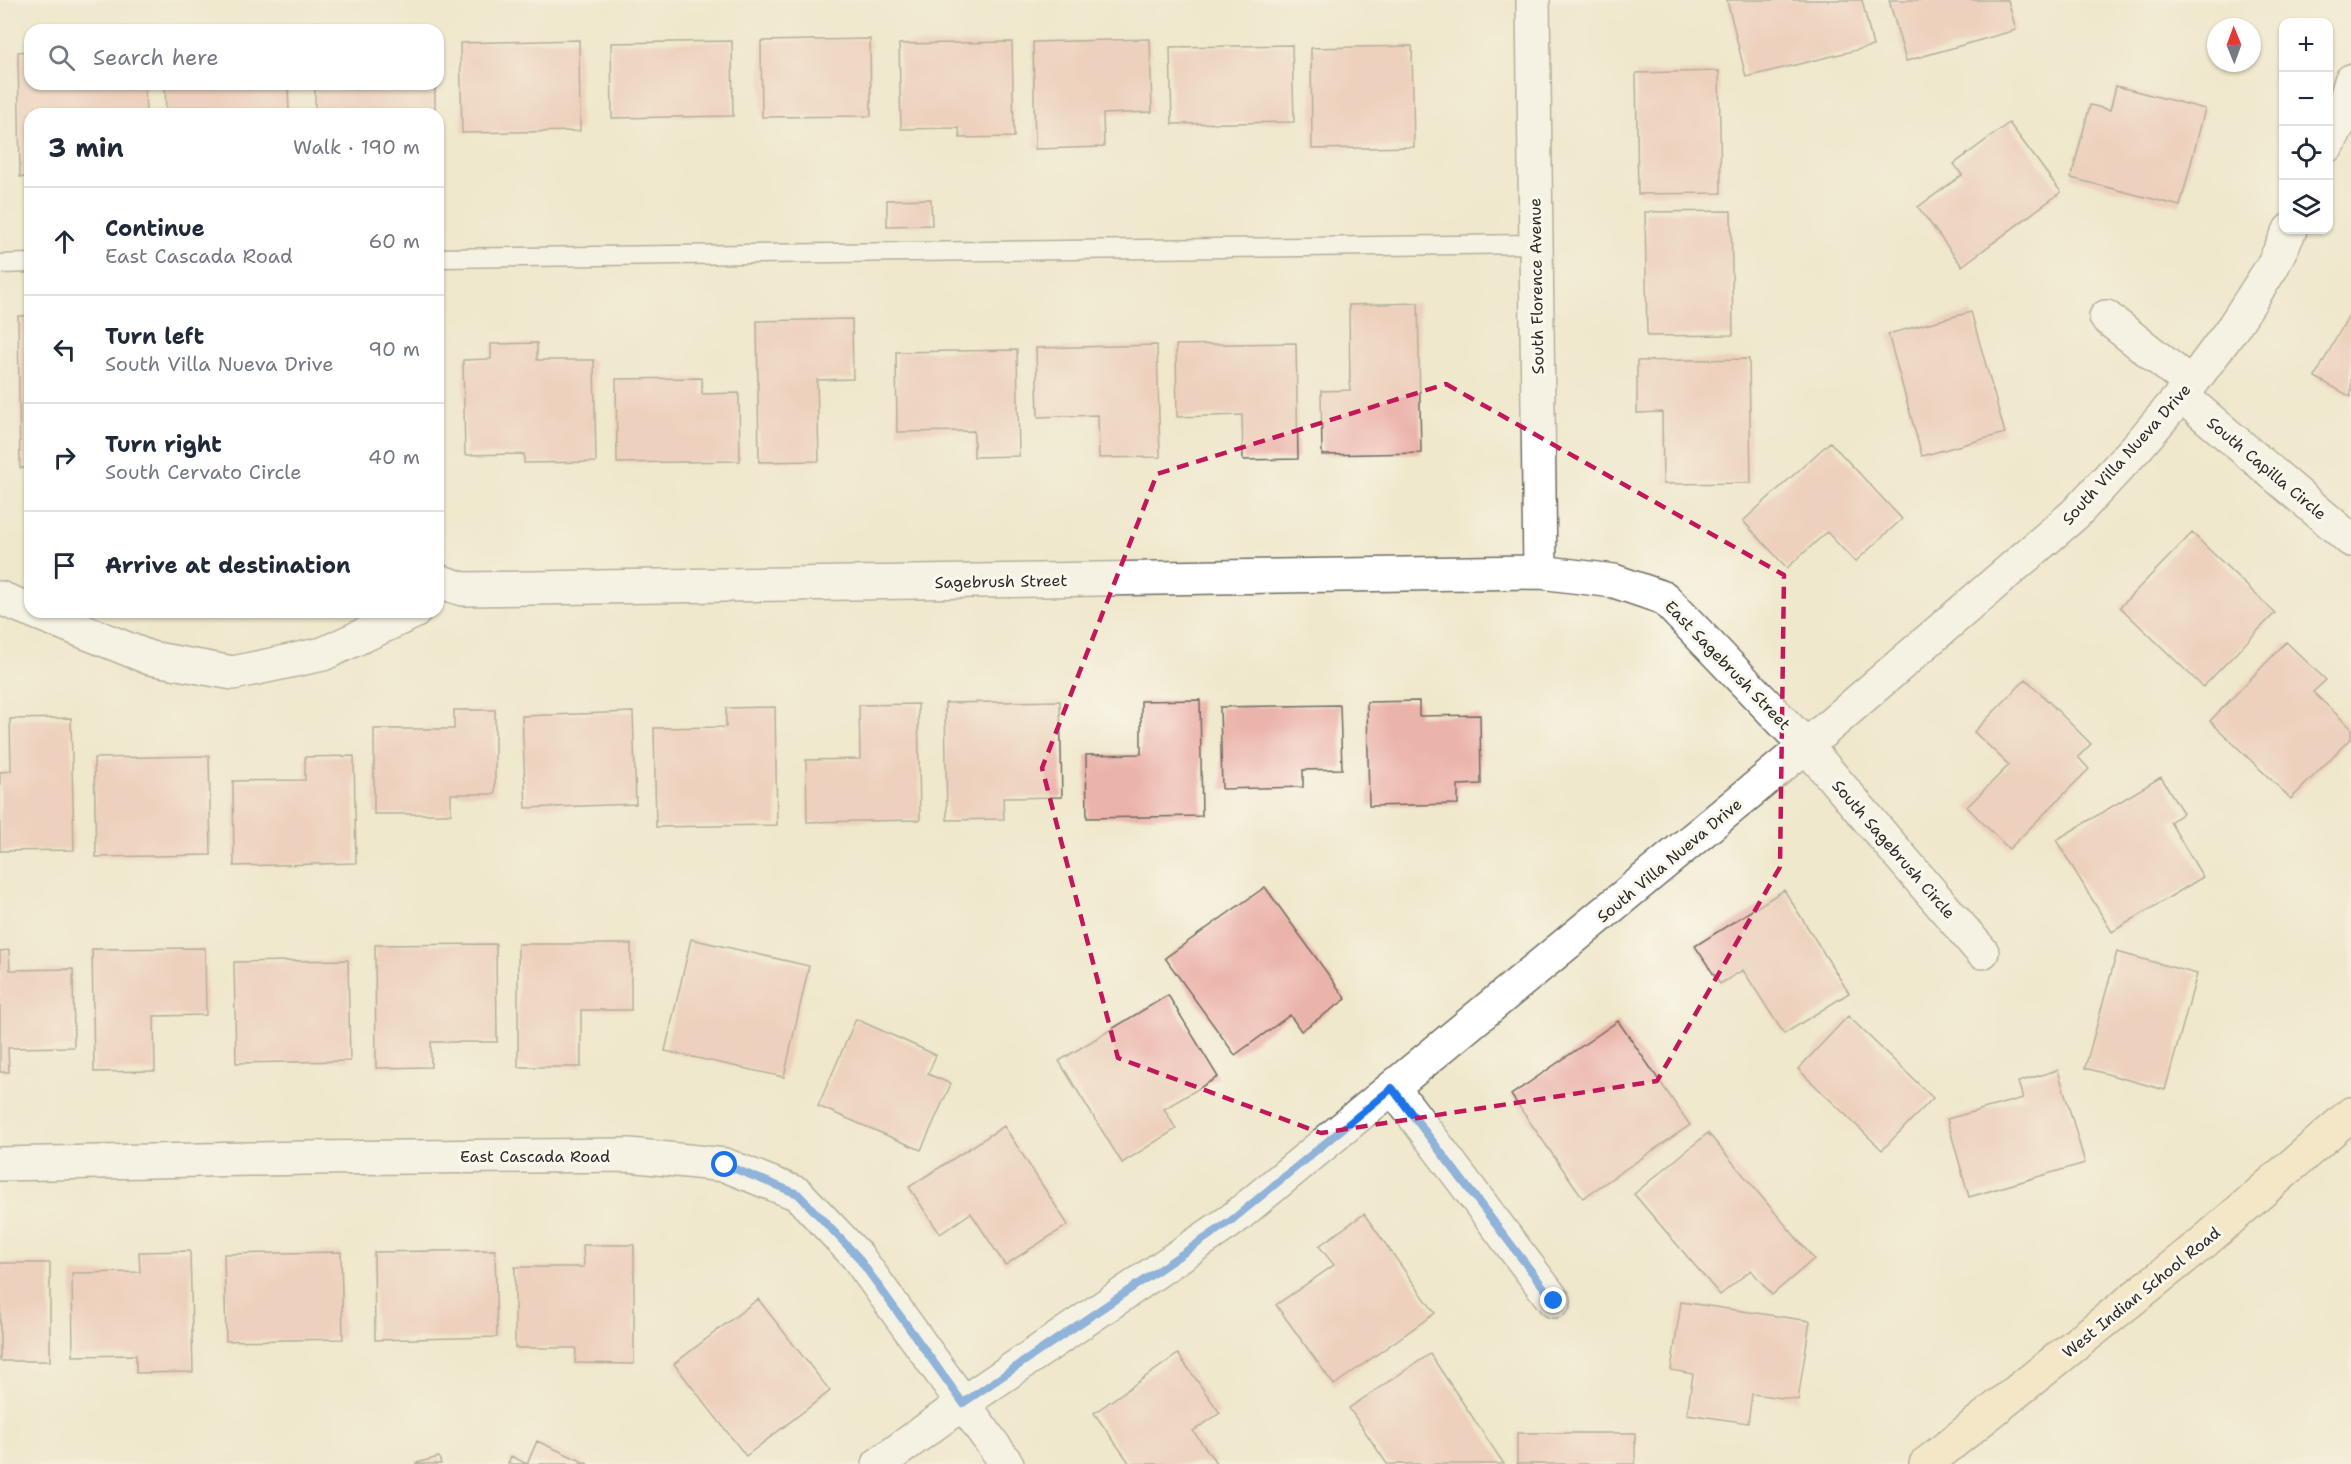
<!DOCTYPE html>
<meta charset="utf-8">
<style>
:root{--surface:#fff;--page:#f2f2f3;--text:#1f2937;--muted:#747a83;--line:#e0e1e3}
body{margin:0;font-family:"Shantell Sans",sans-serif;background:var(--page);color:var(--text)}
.controls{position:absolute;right:18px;top:18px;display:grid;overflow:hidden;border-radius:12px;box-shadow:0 2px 4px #0004}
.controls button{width:54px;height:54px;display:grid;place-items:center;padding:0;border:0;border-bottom:2px solid var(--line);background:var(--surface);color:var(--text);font:30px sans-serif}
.compass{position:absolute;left:2207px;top:18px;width:54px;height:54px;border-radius:50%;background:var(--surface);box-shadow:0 2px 4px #0004;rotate:359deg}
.stop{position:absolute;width:18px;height:18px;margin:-14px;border:4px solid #1a73e8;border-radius:50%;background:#fff}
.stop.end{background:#1a73e8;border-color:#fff;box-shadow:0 2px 6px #0008}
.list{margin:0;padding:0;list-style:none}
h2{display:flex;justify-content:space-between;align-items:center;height:78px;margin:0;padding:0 24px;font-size:26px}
h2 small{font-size:20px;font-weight:400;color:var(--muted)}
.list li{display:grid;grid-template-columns:39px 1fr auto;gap:18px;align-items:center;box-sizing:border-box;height:108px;padding:0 24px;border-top:2px solid var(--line)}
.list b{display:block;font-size:22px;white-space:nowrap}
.list p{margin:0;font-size:20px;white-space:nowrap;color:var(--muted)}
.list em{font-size:20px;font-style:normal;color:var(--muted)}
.icon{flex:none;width:33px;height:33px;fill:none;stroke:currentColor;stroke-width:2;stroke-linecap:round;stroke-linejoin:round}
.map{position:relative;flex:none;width:2351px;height:1464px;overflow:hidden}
.search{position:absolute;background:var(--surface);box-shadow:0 2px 4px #0004;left:24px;top:24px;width:420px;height:66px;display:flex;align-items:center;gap:15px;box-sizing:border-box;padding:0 21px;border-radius:18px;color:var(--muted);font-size:22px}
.panel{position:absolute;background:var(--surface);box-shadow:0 2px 4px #0004;left:24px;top:108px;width:420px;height:510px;border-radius:18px}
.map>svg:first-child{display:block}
.building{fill:#ebb4aa}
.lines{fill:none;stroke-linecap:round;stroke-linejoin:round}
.service-casing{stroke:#706d63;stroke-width:21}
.minor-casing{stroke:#706d63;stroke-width:36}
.secondary-casing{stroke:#706d63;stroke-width:36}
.service{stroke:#fff;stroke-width:18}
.minor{stroke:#fff;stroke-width:33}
.secondary{stroke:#fae7c3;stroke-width:33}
.route{stroke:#1a73e8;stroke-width:8}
.marked{fill:none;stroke:#c2185b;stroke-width:4.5;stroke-dasharray:12 8;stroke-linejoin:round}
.labels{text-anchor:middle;stroke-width:6;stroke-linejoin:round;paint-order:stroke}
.street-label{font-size:16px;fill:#2b2b2b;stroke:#fbf7ec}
</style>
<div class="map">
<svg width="2351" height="1464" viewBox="0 0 2351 1464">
<rect width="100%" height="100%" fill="#fbf7ec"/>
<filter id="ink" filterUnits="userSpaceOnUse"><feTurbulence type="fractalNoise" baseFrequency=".0167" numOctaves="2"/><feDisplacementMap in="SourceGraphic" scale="12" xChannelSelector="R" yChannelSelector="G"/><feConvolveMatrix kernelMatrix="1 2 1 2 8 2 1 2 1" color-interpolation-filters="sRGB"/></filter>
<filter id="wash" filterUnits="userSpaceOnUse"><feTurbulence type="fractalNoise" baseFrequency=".008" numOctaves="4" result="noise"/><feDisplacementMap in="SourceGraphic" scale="24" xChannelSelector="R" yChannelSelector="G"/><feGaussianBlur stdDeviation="1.35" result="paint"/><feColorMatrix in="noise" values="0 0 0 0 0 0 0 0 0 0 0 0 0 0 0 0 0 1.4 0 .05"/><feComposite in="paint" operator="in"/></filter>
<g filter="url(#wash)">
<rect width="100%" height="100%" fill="#efe8cc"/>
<g id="blocks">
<path class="building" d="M1727,0H1862L1873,46L1746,77Z
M1889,0H2008L2016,30L1906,61Z
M870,39L871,116L762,117L761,41Z
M1150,39L1152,112L1103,114L1104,147L1035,149L1033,42Z
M579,40L580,131L462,133L460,43Z
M732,41L733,116L612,118L611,43Z
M1012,42L1014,137L960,138L959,128L901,129L899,44Z
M1292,45L1294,122L1172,124L1170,47Z
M1412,46L1414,147L1312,149L1311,48Z
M30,51V84H145L146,114H30V177H20L18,52Z
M1719,71L1721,193L1638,194L1636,73Z
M165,84H288L289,114H166Z
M315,84H435V114H315Z
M2116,86L2205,109L2180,206L2071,178L2090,105L2110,110Z
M2009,123L2061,192L1962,266L1918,207L1962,175L1954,164Z
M931,199L932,225L887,226V200Z
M1731,211L1733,335L1647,336L1645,212Z
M1418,303L1421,453L1322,455L1321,391L1350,390L1349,305Z
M2351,311V397L2315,377Z
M1971,312L2005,433L1922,456L1888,334Z
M18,316H30V468H20Z
M852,319L853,379L817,380L819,461L759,462L757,321Z
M537,343V360H594L596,462L524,463V454L465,455L463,360L491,359V344Z
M1296,343L1298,459L1243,460L1242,415L1177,417L1176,345Z
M1157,345L1160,457L1099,458L1098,415L1038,417L1036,348Z
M1017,350L1019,456L974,457V431L897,432L896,352Z
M1749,359L1751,483L1663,484L1662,412L1637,413V361Z
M702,378V394L739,393L740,461L617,463L616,379Z
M1830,442L1902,519L1855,562L1827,532L1787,568L1743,521Z
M2192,533L2275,613L2203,687L2120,607Z
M2286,642L2326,680L2313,692L2351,728V738L2291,799L2210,721Z
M2026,679L2091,744L2078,757L2089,769L2009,849L1967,807L2009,765L1974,732Z
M1200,700L1202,816L1087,818L1086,755L1141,754V701Z
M1060,701L1062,797L1003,798L1004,819L947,820L945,703Z
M1419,701V716L1480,715L1481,784L1458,785V804L1369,806L1367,702Z
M918,704L920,820L807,822L806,760L860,759L859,705Z
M1340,705L1342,769L1303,770V787L1222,789L1220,707Z
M775,707L777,825L656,827L654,728L726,727V708Z
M454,710H495V794H451V814H374V729H454Z
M633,712L636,804L526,808L522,716Z
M71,718L74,850L0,851V772L11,771L10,719Z
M209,756L211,855L96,857L94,758Z
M354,756L356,863L234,866L233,781L305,780V757Z
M2161,777L2183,813L2170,822L2203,877L2112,932L2056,840Z
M1265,887L1346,999L1301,1031L1290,1015L1235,1055L1165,958Z
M1784,890L1849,993L1784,1034L1743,970L1720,984L1695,946Z
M691,939L809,966L784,1077L665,1051Z
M496,944L497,1042H431V1067L376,1068L375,945Z
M518,944H631V1010H581V1067H518Z
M205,948L206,1015L154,1016L155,1071L94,1072L92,949Z
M9,950L10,970L73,969L74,1047L8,1048L9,1072H0V951Z
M2117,952L2197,974L2165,1090L2085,1068Z
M348,960L350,1061L236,1063L234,962Z
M1168,995L1218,1077L1164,1109L1176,1129L1122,1163L1059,1061Z
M1848,1016L1933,1098L1882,1150L1798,1069Z
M856,1019L936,1055L928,1074L951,1084L921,1150L818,1106Z
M1618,1021L1690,1125L1583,1198L1511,1095Z
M2058,1070L2085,1163L1969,1197L1947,1119L2023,1098L2018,1082Z
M1004,1126L1068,1225L1005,1265L971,1213L940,1234L909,1187Z
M1708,1133L1814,1259L1772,1295L1751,1270L1720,1295L1634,1194Z
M1364,1214L1435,1313L1334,1385L1276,1305L1334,1265L1319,1246Z
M583,1245H634V1364L575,1363L576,1348H515V1267H584Z
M495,1250L497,1337L375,1340L374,1252Z
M190,1251L193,1372L136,1373V1355L73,1356L72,1273L140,1272L139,1252Z
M341,1252L343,1339L226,1341L224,1254Z
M0,1263H50V1361H0Z
M758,1299L830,1391L746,1456L674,1364Z
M1681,1302L1810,1321L1798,1400L1752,1394L1748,1423L1687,1414L1693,1374L1671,1370Z
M1178,1354L1220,1413L1193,1431L1217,1464H1130L1094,1413Z
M1430,1354L1504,1464H1387L1349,1408Z
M1517,1433H1635V1464H1517Z
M537,1441L588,1464H508L511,1456L527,1464Z
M439,1457L441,1464H416V1463Z"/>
</g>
</g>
<g filter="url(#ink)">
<use href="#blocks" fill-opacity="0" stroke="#706d63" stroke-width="1.5"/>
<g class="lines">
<g class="service-casing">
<path id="service" d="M438,258L1536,244
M0,264L30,263"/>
</g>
<g class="minor-casing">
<path id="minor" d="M1533,0L1540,572
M2328,145L2339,123L2351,81
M2106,317L2191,384
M2182,396L2351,540
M438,581L463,589L1540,572L1614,581L1664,598L1806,746L1982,952
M0,598L30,610
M35,612L150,658L233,673L323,654L414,612
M1393,1088L1554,1301
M0,1164L307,1158L629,1155L725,1165L798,1194L857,1256L1007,1464
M879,1464L963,1403L1232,1220L1806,746L2075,514L2138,446L2191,384L2234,326L2272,267L2290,230"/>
</g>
<g class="secondary-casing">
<path id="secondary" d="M1926,1464L2205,1241L2351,1114"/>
</g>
<use href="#service" class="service"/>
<use href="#minor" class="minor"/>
<use href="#secondary" class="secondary"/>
</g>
</g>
<g class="lines" filter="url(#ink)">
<path class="route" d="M725,1165L798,1194L857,1256L963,1403L1232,1220L1392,1088L1554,1301"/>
</g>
<path d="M0 0H2351V1464H0ZM1446,384L1784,575L1780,867L1657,1081L1321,1133L1118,1058L1042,768L1157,474Z" fill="#efe8cc" fill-opacity=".55" fill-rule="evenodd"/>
<path class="marked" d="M1446,384L1784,575L1780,867L1657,1081L1321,1133L1118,1058L1042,768L1157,474Z"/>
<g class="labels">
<g class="street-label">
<text transform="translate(1536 286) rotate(-91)" y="6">South Florence Avenue</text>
<text transform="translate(2126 454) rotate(-48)" y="6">South Villa Nueva Drive</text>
<text transform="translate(2267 468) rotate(40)" y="6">South Capilla Circle</text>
<text transform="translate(1001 581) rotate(-1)" y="6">Sagebrush Street</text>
<text transform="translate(1728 665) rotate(46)" y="6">East Sagebrush Street</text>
<text transform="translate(1894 849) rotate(49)" y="6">South Sagebrush Circle</text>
<text transform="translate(1669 860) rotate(-40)" y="6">South Villa Nueva Drive</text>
<text x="535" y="1162">East Cascada Road</text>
<text transform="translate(2141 1292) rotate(-39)" y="6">West Indian School Road</text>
</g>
</g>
</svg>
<div class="controls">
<button>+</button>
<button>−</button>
<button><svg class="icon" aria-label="locate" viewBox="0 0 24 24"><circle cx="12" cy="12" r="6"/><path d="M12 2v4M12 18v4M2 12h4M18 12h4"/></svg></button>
<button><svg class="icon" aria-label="layers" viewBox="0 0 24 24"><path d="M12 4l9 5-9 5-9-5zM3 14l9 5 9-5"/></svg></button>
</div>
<svg class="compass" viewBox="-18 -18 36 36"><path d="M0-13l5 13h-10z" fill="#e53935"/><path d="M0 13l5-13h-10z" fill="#747a83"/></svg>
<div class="stop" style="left:725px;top:1165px"></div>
<div class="stop end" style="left:1554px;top:1301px"></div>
<div class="search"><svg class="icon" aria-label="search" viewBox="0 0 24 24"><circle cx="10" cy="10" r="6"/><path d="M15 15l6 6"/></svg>Search here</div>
<section class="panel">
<h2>3 min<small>Walk · 190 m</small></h2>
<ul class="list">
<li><svg class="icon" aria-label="ahead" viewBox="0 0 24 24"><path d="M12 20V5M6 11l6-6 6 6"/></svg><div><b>Continue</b><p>East Cascada Road</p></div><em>60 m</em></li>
<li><svg class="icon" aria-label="left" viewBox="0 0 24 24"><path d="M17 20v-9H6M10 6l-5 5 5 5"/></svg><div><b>Turn left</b><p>South Villa Nueva Drive</p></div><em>90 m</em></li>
<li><svg class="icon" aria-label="right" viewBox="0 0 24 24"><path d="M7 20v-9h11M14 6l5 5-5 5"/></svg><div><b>Turn right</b><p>South Cervato Circle</p></div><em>40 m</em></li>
<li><svg class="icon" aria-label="arrive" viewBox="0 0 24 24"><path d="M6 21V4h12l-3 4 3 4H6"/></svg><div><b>Arrive at destination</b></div></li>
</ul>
</section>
</div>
